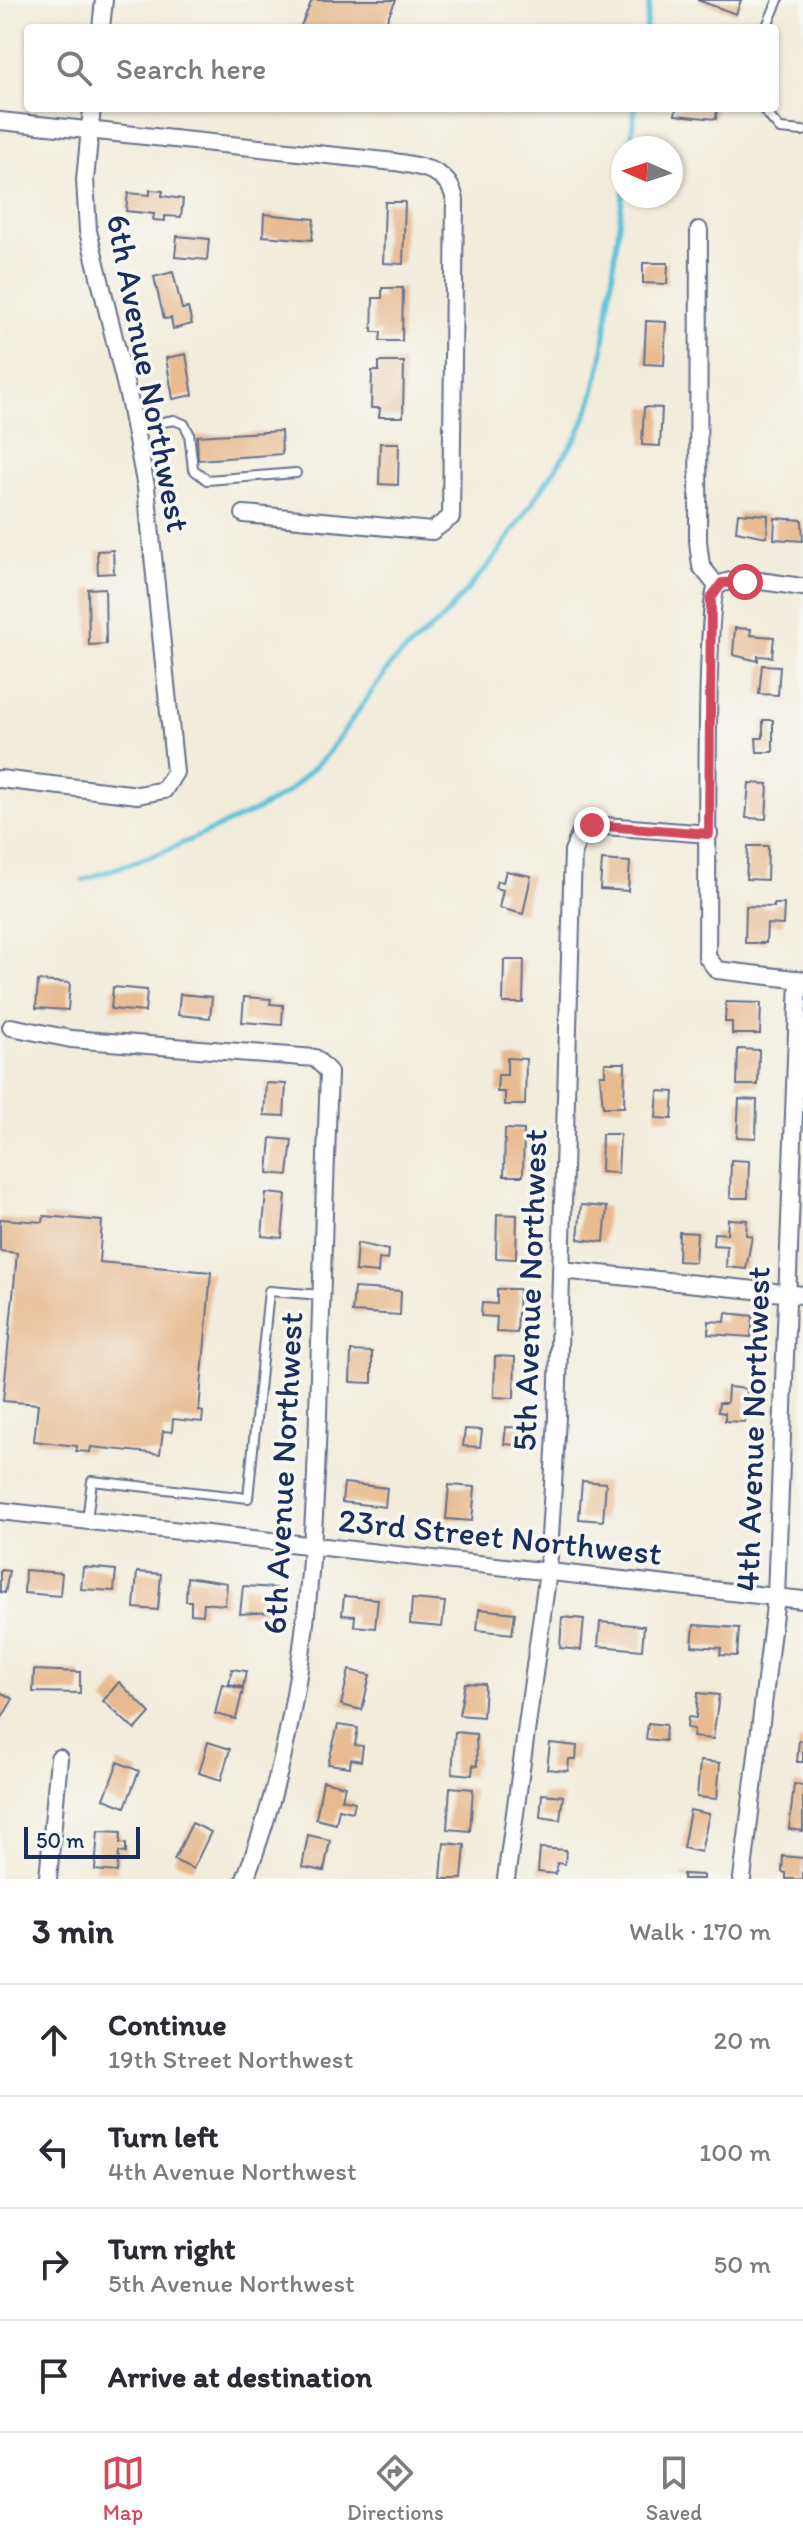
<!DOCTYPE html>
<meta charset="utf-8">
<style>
:root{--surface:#fff;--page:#f7f7f7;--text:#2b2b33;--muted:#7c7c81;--line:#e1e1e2;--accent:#d1495b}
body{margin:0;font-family:Itim,sans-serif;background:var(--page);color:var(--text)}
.compass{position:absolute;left:611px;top:136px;width:72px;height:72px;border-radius:50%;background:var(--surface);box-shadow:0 2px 6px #0004;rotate:273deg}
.scale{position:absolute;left:24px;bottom:20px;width:116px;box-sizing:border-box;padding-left:8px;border:4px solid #1b2f5e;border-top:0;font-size:22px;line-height:28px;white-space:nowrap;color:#1b2f5e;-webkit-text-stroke:6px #f6f6f2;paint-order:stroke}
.stop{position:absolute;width:24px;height:24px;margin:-18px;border:6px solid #d1495b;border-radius:50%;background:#fff}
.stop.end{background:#d1495b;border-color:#fff;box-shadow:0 2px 8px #0008}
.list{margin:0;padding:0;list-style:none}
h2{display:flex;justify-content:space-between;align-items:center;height:104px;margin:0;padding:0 32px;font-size:34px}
h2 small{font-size:26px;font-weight:400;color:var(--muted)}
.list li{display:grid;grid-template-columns:52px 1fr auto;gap:24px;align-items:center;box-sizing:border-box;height:112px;padding:0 32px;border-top:2px solid var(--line)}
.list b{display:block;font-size:30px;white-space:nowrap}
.list p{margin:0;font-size:26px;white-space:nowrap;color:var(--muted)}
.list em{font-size:26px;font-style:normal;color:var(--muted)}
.icon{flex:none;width:44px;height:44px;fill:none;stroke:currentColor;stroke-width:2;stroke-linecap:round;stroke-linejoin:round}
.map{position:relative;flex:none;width:803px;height:1879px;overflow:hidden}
.search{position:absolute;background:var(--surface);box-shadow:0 2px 6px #0004;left:24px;right:24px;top:24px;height:88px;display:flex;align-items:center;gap:20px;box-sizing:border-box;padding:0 28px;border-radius:8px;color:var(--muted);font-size:30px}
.sheet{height:552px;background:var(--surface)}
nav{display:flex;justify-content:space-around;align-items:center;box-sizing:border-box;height:112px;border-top:2px solid var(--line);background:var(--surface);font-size:22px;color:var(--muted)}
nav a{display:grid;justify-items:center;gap:4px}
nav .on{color:var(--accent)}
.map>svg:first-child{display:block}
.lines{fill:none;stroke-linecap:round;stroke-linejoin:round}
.stream{stroke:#5bc1d8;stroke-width:5}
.building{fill:#e7ba90}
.service-casing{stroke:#66718a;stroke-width:12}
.minor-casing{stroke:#66718a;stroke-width:20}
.service{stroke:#fff;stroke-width:8}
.minor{stroke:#fff;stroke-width:16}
.route{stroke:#d1495b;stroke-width:10}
.labels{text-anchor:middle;stroke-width:7;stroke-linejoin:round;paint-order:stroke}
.street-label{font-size:34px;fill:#1b2f5e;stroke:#f6f6f2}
</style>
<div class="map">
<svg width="803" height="1879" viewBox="0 0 803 1879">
<rect width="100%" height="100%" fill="#f6f6f2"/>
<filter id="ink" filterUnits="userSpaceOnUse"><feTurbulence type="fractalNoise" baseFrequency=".0125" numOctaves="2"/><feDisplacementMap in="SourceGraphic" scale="16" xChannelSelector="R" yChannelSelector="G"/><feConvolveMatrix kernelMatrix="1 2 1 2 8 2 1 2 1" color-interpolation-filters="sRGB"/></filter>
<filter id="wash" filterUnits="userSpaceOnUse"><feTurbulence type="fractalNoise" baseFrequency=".006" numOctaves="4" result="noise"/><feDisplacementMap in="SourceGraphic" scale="32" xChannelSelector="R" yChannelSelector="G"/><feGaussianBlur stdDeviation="1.8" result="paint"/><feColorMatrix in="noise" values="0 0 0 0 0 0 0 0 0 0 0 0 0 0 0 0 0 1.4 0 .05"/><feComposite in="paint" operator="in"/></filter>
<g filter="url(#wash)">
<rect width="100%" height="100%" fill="#f2ecdb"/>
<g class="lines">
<path class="stream" d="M646,28L650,0
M630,148L635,108
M83,880L163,852L257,810L288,792L326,756L393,662L442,619L494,559L577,437L591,404L602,359L623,192"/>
</g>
<g id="blocks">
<path class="building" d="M312,0H396L383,28H300Z
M697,0H741L736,14Z
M676,108H717L716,119L675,115Z
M150,190L163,191L162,196L183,199L181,217L165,216V221L153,220L154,214L126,211L128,193L150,195Z
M385,202H405L403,264L383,263Z
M264,214L314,219L312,240L263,236Z
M177,236L209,239L207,260L175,257Z
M643,263H668L667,284L643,283Z
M173,272L182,309L188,308L192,324L173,329L171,318L164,319L154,277Z
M382,288H403L402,341H380L381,332H372L373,298H382Z
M646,321L666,322L664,365L644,364Z
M186,354L193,395L173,399L166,358Z
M379,362H404L403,417H379L380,408H371L372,371H379Z
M644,407L662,408L660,446L642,445Z
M281,431L282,454L198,460L197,436Z
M380,443H399L398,485L379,484Z
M738,513L768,515L767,537L736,531Z
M775,518L802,520L803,541L774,539Z
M113,550L114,573L98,574L97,551Z
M105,588L106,644L89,645L88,589Z
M735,628L751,629L750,635L774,637L772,657L758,656V661L733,655Z
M762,665L780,666L778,695L759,694Z
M763,720H773V752H757L756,738H763Z
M749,783L768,784L766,819L746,818Z
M748,846H768L767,880L746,879Z
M602,860L630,862L628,891L600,889Z
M506,871L531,876L523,914L499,908L503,890L495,888L497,881L503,882Z
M774,904H784L783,925L767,924L766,943H745L746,906L774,907Z
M504,960H524L523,1003H503Z
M38,981L70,983L68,1010L36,1008Z
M113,987L147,990L145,1012L111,1009Z
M180,994L212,997L210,1018L178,1015Z
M244,997L271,999L270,1004L283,1005L282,1025L242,1022Z
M726,1002L761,1003L760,1034H732V1022H725Z
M738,1049L759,1050L758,1085H737Z
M507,1058L526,1059L525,1105H505V1092H497L498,1075H507Z
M605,1063H625L624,1107H603L600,1075H605Z
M266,1083L286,1084L284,1116L264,1115Z
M658,1091L674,1092L672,1119L656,1118Z
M739,1099L757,1100L756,1138L737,1137Z
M505,1129L524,1130L523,1176H504Z
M602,1134H620L618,1173L601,1172Z
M271,1138L292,1140L288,1175L268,1173Z
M731,1160L749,1161L748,1198H730Z
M266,1193L286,1195L282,1238L262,1236Z
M581,1205L607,1207L604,1242L578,1239Z
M497,1214L517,1215L516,1259L496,1258Z
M44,1216L102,1221L99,1262L211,1272L199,1411L203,1412L202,1422L173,1419L172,1432L163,1431L160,1454L91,1447L90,1452L76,1451L77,1446L34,1441L38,1404L3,1401L17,1253L0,1251V1219L43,1222Z
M728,1219L747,1220L746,1235L752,1236L746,1269L726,1267L727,1246L713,1245L714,1233L727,1234Z
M679,1232L697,1233L695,1262L678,1261Z
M357,1243L388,1250L387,1260L379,1259L378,1273L355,1271Z
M354,1288L401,1291L400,1315L352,1312Z
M497,1289H519L517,1333L496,1332L497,1317L481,1316L482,1303L497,1304Z
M726,1313L753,1316L751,1337L708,1334L709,1321L725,1322Z
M351,1351L372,1352V1383L350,1382Z
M495,1356L515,1357L514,1398L494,1397Z
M728,1387L747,1389L745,1422L725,1421V1413L718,1412L719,1403H727Z
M506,1427L529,1428L527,1446L504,1444Z
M465,1429L482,1430L480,1447L463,1446Z
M582,1481L606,1483L603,1521L579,1519Z
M344,1483L387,1488L385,1507L342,1502Z
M449,1485L475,1487L472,1521L446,1519Z
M83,1567L116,1570L114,1591L81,1589Z
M0,1570L9,1571L5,1593L0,1592Z
M25,1570L62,1573L60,1596L24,1593Z
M137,1572L161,1574L158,1610L134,1608Z
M187,1577L227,1583L225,1605L204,1603L203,1615L191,1614V1601H186Z
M243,1586L276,1588L274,1612L240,1614Z
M344,1596L378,1599L375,1628L354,1626L355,1616L342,1615Z
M412,1599L445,1602L442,1627L410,1624Z
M479,1609L515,1613L512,1634L477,1630Z
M562,1617L584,1619L581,1650L560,1648Z
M600,1622L644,1626L642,1650L598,1646Z
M694,1625L739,1628L737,1656L720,1655L721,1648L692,1646Z
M232,1669L246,1671L243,1687L229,1684Z
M34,1670L80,1672V1693L33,1692Z
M349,1670L370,1675L362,1710L341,1705Z
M119,1682L150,1713L135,1730L103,1701Z
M465,1683L485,1684L483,1717L459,1715Z
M222,1684L243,1689L236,1719L215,1714Z
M0,1692L13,1699L0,1721Z
M698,1693L719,1695L713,1739L693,1737L694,1729L687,1728L688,1717L696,1718Z
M648,1723L666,1725L665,1741L646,1739Z
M338,1725L358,1728L355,1745L363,1746L361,1761L351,1759L350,1767L328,1764Z
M455,1732L476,1734L477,1766L473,1765L472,1775L452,1773Z
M799,1740L803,1741V1762H797Z
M208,1742L230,1749L221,1780L199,1773Z
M550,1743L577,1746L576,1759H569L568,1771L547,1769Z
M700,1761L720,1763L717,1799L697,1797Z
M118,1762L139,1771L125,1807L104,1799Z
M323,1781L345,1786L342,1799L355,1802L353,1812L339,1809L336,1824L316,1819Z
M794,1784L803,1785V1831L789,1829Z
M450,1787L473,1789L470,1831L447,1829Z
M542,1794L563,1796L560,1820L540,1817Z
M690,1810L709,1814L701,1852L683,1848Z
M192,1823L211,1832L193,1869L174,1860Z
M98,1831L121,1832L120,1843L126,1844V1853L119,1852L117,1872L95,1870Z
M308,1835L330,1840L324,1871L302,1867Z
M444,1843L465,1845L462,1879H441Z
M540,1848L566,1850L565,1864L557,1863L556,1874L538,1872Z
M783,1856L803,1858V1879H786V1873L782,1872Z
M683,1874L703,1875V1879H683Z"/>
</g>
</g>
<g filter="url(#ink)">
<use href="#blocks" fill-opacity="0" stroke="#66718a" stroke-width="2"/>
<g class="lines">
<g class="service-casing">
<path id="service" d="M766,28L778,0
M762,108L780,129L803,131
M136,427L174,420L184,424L189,433L193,469L207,480L296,473
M87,1520L92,1481L248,1498L269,1291L322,1295"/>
</g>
<g class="minor-casing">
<path id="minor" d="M101,28L104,0
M0,121L395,162C422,167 449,169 455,200L451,517L432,531L244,514
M699,230L698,541L701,566L717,586
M717,586C704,604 708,911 707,957L717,970L803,980
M717,586C738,573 779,585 803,587
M0,779L138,795L164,790L175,772L146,487L129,399L88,231L85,180L92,108
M11,1027L71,1039L315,1058L329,1072C325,1173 322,1275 319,1376C315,1546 308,1718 245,1879
M561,1270L803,1295
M0,1511L803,1600
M48,1879L59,1758
M506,1879L548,1571L557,1417L573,851L582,830L592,825L709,834
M742,1879L776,1597L799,979"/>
</g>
<use href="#service" class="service"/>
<use href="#minor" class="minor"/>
</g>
</g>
<g class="lines" filter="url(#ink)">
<path class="route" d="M592,825L709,834L711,598L722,583L745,582"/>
</g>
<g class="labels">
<g class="street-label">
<text transform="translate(149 373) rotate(79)" y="12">6th Avenue Northwest</text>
<text transform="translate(529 1290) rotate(-88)" y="12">5th Avenue Northwest</text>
<text transform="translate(752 1429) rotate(-88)" y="12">4th Avenue Northwest</text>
<text transform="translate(282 1473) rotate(-87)" y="12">6th Avenue Northwest</text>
<text transform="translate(500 1536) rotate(6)" y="12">23rd Street Northwest</text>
</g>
</g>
</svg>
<svg class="compass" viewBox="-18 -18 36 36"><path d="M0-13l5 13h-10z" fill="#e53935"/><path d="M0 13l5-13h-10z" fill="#7c7c81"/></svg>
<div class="scale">50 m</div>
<div class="stop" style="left:745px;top:582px"></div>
<div class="stop end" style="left:592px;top:825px"></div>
<div class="search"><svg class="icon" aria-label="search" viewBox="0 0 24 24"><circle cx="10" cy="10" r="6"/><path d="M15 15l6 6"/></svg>Search here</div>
</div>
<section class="sheet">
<h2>3 min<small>Walk · 170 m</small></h2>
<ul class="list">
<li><svg class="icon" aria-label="ahead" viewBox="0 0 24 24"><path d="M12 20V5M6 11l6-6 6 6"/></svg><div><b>Continue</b><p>19th Street Northwest</p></div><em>20 m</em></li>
<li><svg class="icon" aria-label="left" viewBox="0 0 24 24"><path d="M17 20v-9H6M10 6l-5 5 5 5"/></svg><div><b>Turn left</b><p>4th Avenue Northwest</p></div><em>100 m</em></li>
<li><svg class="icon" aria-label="right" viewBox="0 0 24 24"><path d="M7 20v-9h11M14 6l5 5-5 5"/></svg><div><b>Turn right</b><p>5th Avenue Northwest</p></div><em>50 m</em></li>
<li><svg class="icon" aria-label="arrive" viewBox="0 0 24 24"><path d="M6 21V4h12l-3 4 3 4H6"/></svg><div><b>Arrive at destination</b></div></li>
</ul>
</section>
<nav>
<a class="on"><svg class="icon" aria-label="map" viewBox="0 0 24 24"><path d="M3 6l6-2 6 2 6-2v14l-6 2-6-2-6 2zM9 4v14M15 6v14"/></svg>Map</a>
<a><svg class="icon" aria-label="directions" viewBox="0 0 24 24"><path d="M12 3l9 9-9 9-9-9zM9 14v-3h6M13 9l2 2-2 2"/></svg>Directions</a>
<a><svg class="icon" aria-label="saved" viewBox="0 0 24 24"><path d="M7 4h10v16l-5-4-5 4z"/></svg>Saved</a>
</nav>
